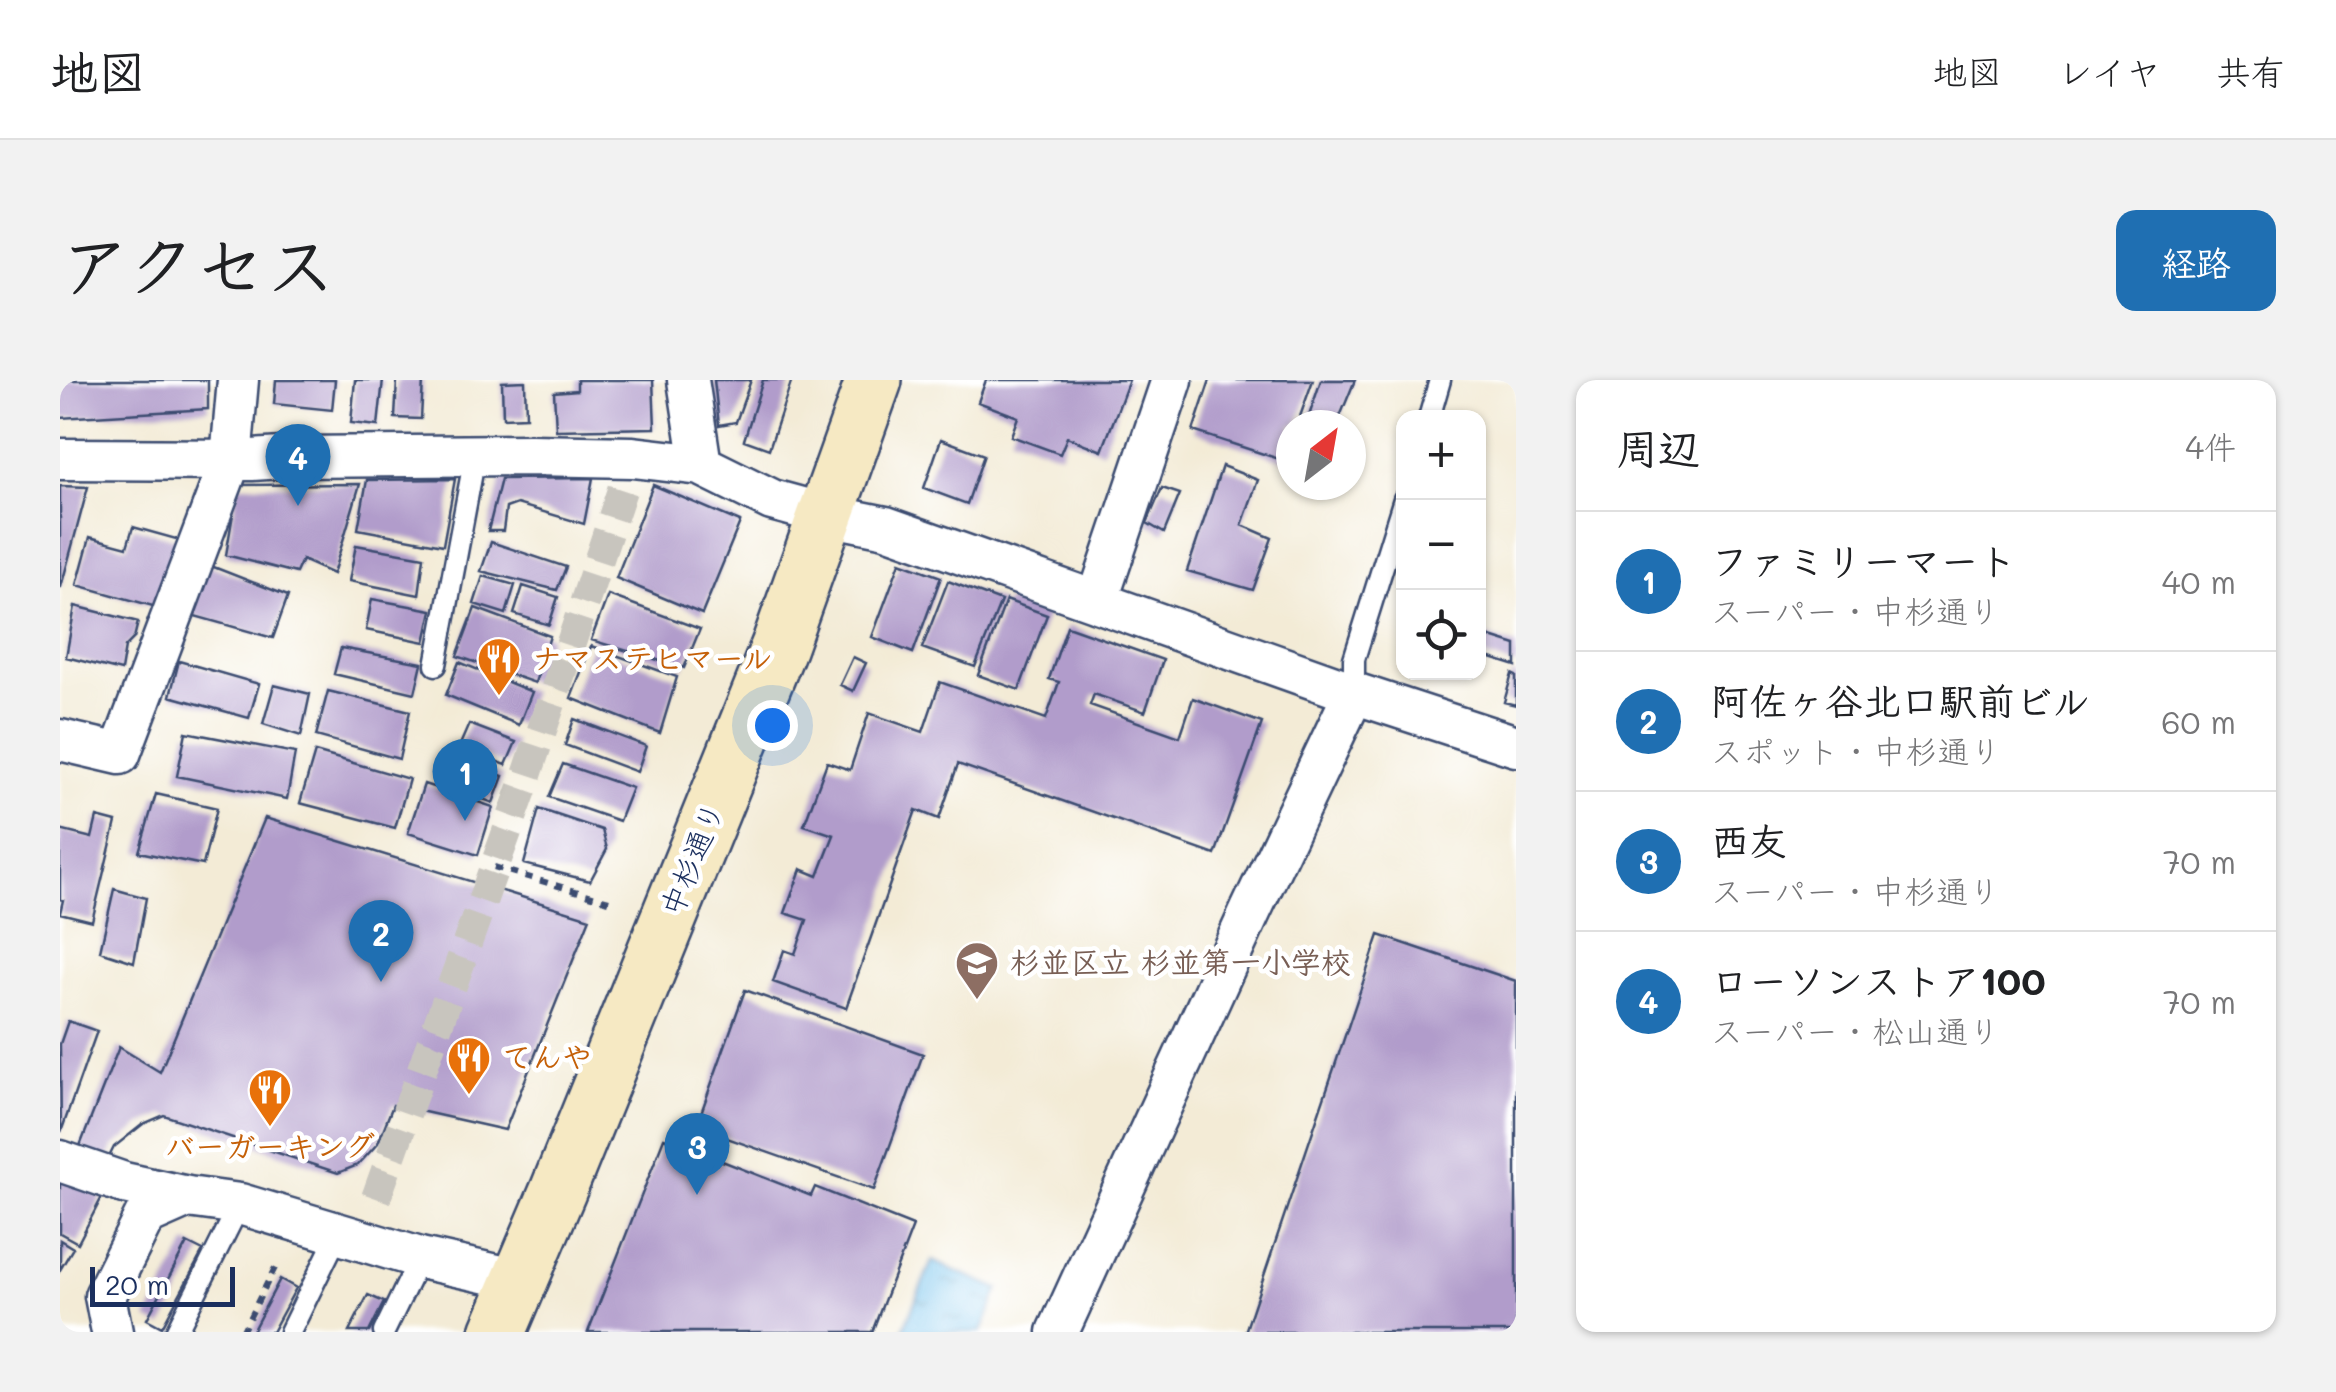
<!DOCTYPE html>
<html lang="ja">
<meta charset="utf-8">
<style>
:root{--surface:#fff;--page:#f2f2f2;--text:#202124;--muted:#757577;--line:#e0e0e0;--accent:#1f6fb2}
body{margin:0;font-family:Mali,"Klee One",sans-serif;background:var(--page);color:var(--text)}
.controls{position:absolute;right:30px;top:30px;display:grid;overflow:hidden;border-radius:20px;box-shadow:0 2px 8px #0004}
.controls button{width:90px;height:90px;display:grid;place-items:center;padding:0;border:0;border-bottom:2px solid var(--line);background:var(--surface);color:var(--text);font:50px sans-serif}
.compass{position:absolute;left:1216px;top:30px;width:90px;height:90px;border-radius:50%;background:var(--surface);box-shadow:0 2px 8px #0004;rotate:31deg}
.scale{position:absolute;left:30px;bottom:25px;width:145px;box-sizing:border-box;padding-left:10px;border:5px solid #1b2f5e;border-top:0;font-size:28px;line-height:35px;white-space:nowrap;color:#1b2f5e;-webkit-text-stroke:8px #fff;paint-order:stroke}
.you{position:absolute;left:712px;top:345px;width:35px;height:35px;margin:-25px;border:8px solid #fff;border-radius:50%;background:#1a73e8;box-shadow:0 0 0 15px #1a73e833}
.badge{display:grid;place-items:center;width:65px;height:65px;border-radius:50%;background:var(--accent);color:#fff;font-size:32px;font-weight:700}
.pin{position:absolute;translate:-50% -82px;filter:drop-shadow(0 2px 5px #0008)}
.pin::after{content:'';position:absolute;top:52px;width:35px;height:30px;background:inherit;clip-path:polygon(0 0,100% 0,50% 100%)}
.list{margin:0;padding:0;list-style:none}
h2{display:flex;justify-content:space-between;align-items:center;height:130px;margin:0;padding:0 40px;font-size:42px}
h2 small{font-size:32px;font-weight:400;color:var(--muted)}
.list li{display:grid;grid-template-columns:65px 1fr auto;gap:30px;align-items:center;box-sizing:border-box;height:140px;padding:0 40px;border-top:2px solid var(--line)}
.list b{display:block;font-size:38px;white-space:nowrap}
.list p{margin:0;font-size:32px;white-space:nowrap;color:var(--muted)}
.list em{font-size:32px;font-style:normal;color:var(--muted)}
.icon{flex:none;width:55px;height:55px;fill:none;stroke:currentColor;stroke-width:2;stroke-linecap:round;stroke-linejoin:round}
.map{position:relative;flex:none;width:1456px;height:952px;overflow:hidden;border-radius:20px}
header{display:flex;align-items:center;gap:60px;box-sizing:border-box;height:140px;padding:0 50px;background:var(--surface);border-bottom:2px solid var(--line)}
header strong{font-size:48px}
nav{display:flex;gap:55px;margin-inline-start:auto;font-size:35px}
.intro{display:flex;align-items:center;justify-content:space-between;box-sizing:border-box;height:240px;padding:0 60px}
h1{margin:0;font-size:70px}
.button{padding:25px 45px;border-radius:20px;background:var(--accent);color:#fff;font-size:35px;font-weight:700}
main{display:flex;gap:60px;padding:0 60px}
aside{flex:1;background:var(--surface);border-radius:20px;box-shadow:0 2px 8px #0004}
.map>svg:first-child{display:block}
.water{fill:url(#water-ripples);stroke:#4578a4;stroke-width:2.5}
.building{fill:#b19ccb}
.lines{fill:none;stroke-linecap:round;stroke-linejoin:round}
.pedestrian-tunnel{stroke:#c8c5be;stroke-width:30;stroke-dasharray:30 15;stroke-linecap:butt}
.service-casing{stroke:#3b4b70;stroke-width:25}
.minor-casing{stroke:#3b4b70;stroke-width:45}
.secondary-casing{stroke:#3b4b70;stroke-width:60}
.path{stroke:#3b4b70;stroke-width:6;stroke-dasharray:8 8;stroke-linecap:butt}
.service{stroke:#fff;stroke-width:20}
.minor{stroke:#fff;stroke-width:40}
.secondary{stroke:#f6e9c3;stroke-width:55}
.labels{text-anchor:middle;stroke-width:9;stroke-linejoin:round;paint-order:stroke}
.food-label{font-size:30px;font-weight:bold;fill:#c56008;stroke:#fff;text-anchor:start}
.street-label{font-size:30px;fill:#1b2f5e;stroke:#fff}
.education-label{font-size:30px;font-weight:bold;fill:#785e54;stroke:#fff;text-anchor:start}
</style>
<header>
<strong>地図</strong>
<nav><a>地図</a><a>レイヤ</a><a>共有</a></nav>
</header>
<div class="intro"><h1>アクセス</h1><a class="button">経路</a></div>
<main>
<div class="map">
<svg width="1456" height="952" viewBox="0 0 1456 952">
<defs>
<pattern id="water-ripples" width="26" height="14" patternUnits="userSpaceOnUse" patternTransform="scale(2.5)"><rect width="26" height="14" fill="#6fc0eb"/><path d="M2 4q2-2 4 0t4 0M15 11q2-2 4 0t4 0" fill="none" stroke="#5a9cc2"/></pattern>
</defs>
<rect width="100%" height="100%" fill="#fff"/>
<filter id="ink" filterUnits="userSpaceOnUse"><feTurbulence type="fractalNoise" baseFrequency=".01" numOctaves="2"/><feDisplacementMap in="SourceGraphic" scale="20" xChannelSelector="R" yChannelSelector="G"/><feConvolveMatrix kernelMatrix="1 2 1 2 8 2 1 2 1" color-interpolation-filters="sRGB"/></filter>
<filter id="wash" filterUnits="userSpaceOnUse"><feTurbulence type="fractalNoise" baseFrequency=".0048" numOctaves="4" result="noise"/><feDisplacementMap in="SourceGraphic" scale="40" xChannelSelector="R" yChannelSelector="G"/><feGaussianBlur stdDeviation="2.25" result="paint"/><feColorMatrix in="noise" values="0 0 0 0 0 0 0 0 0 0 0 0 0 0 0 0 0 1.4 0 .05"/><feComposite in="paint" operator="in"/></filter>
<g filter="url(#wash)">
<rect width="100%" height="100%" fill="#f3ebd6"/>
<path class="water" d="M872,881L939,909L922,952H842Z"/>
<g id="blocks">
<path class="building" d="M0,0H148V29L0,38Z
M216,0H275L272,30L214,24Z
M295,0H323L318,46L291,43Z
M337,0H363L361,39L335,38Z
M517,0H593L595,48L496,50L494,12L517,10Z
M654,0H691L676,42L659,45Z
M703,0H732L709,69L684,60Z
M926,0H1069L1042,71L1007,57L1000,74L951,56L958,37L918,22Z
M1150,0H1253L1237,45H1231V63L1225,81L1133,51Z
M1261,0H1295L1277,44L1266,37L1264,45H1246Z
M465,1L466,37L443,38L442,2Z
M881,59L924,75L907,124L864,108Z
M1162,86L1198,100L1182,145L1212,158L1193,210L1127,191Z
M533,98L524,144L457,124L446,128L443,151H428L441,99Z
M395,99L383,165L298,149L307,100Z
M300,104L273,194L242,180L236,193L166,175L178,105Z
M593,105L680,142L642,234L556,198Z
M0,106L28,107L1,207H0Z
M1102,108L1120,114L1104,153L1087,143Z
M73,147L120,160L100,228L17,205L30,157L67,167Z
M431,162L506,187L497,210L421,191Z
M296,165L364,177L359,215L289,201Z
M840,182L881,197L853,273L812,257Z
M146,184L228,216L213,258L131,235Z
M423,196L455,205L446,234L414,224Z
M888,201L941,221L915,287L862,268Z
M463,206L498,217L489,245L454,234Z
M548,215L640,249L624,288L531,260Z
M312,219L372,230L365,262L306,250Z
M946,220L987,235L959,310L918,295Z
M15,226L78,242L74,258L65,267L61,291L6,277Z
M415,228L490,256L475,303L397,276Z
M1007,246L1103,280L1085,332L1034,314L1030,325L1120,357L1133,318L1202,343L1155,475L898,384L879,439L856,430L786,628L713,602L724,570L735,574L747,540L725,533L741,489L758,496L774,455L744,445L767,382L790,390L809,333L863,352L880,302L986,339L999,302L989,299Z
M1418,253L1456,265V286L1418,274Z
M531,266L617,297L600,353L511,318Z
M281,268L362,283L355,313L274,294Z
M793,277L806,283L793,311L780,305Z
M119,281L199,304L189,338L110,316Z
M399,282L472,312L459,345L386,315Z
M1452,294L1456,296V325L1444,322Z
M214,305L250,314L241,356L203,344Z
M268,311L350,331L339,379L256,356Z
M514,339L586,366L577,392L505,365Z
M409,344L456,362L446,385L399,367Z
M126,352L235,373L227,419L117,396Z
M255,372L349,399L335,448L240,423Z
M399,379L443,396L433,423L389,406Z
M503,384L572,408L559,441L489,417Z
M364,404L433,427L418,475L348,453Z
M96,414L157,428L143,485L79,472Z
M479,429L542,450L547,469L530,501L464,484Z
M37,437L56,442L32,541L0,533L3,520L0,519V450L32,458Z
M205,438L530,538L445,750L333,725L318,763L298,785L278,793L104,735L83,744L54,767L46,783L20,766L59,667L100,692Z
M54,509L86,518L74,582L40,571Z
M1319,555L1456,601V952H1185Z
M685,610L863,674L814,810L636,747Z
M8,641L37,651L1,752L0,664Z
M604,758L751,816L755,807L853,846L812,952H528Z
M0,795L42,817L18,863L0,853Z
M0,860L13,868L0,890Z
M127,863L143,871L102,947L87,939Z
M220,899L236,908L212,952H192Z
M308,915L324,922L309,952H289Z"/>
</g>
</g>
<g filter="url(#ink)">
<use href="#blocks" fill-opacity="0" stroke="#3b4b70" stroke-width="2.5"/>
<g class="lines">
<path class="pedestrian-tunnel" d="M316,818L463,407L573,77"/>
<g class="service-casing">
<path id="service" d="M1369,38L1380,0
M376,285L415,76
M1294,313V279L1344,119
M116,952L180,824
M230,952L279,852
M324,952L360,878"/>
</g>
<g class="minor-casing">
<path id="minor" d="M628,0L641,85
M0,79L192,80L236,77L471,75L573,77L641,85L712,120L767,135L826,147L1294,313L1456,366
M1037,222L1112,0
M0,360L60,374L171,79L178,0
M0,781L64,803L128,817L180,824L360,878L460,900
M52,952L45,916L85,836L128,817
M998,952L1191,530L1294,313"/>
</g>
<g class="secondary-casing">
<path id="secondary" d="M438,952L498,811L719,266L814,0"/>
</g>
<path class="path" d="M434,487L549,521
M182,952L218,882"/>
<use href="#service" class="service"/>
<use href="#minor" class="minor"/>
<use href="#secondary" class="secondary"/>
</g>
</g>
<defs>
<g id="restaurant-pin" transform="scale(2.25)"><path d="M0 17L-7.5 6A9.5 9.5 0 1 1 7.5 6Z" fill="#e8710a" stroke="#fff"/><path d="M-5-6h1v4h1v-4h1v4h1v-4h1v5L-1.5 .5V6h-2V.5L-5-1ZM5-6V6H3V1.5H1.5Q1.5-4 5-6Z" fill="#fff"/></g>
<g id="school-pin" transform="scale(2.25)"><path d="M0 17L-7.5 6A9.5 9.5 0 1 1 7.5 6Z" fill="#8d6e63" stroke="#fff"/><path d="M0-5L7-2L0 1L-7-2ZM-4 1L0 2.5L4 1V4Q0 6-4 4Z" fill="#fff"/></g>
</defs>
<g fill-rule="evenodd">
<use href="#restaurant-pin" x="439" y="279"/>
<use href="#school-pin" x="917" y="583"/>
<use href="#restaurant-pin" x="409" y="678"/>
<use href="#restaurant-pin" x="210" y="710"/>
</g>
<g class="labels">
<g class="food-label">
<text x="472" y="289">ナマステヒマール</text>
<text x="442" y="688">てんや</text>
<text x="210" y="777" text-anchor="middle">バーガーキング</text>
</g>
<g class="street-label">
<text transform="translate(633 479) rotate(-68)" y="10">中杉通り</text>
</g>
<g class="education-label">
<text x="950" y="593">杉並区立 杉並第一小学校</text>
</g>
</g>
</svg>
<div class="controls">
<button>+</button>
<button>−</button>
<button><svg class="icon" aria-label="locate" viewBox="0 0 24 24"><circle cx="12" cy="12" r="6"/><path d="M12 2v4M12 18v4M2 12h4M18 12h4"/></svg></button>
</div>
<svg class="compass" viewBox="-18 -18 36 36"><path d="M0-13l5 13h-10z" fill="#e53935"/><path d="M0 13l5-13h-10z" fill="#757577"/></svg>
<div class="scale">20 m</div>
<div class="you"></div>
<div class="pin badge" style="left:405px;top:441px">1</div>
<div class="pin badge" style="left:321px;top:602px">2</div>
<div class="pin badge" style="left:637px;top:815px">3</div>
<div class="pin badge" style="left:238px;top:126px">4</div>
</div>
<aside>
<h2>周辺<small>4件</small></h2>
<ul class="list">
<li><span class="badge">1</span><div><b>ファミリーマート</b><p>スーパー · 中杉通り</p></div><em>40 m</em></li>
<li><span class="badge">2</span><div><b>阿佐ヶ谷北口駅前ビル</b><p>スポット · 中杉通り</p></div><em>60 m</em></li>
<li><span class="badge">3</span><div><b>西友</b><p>スーパー · 中杉通り</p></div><em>70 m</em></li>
<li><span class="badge">4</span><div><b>ローソンストア100</b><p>スーパー · 松山通り</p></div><em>70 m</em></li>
</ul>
</aside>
</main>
